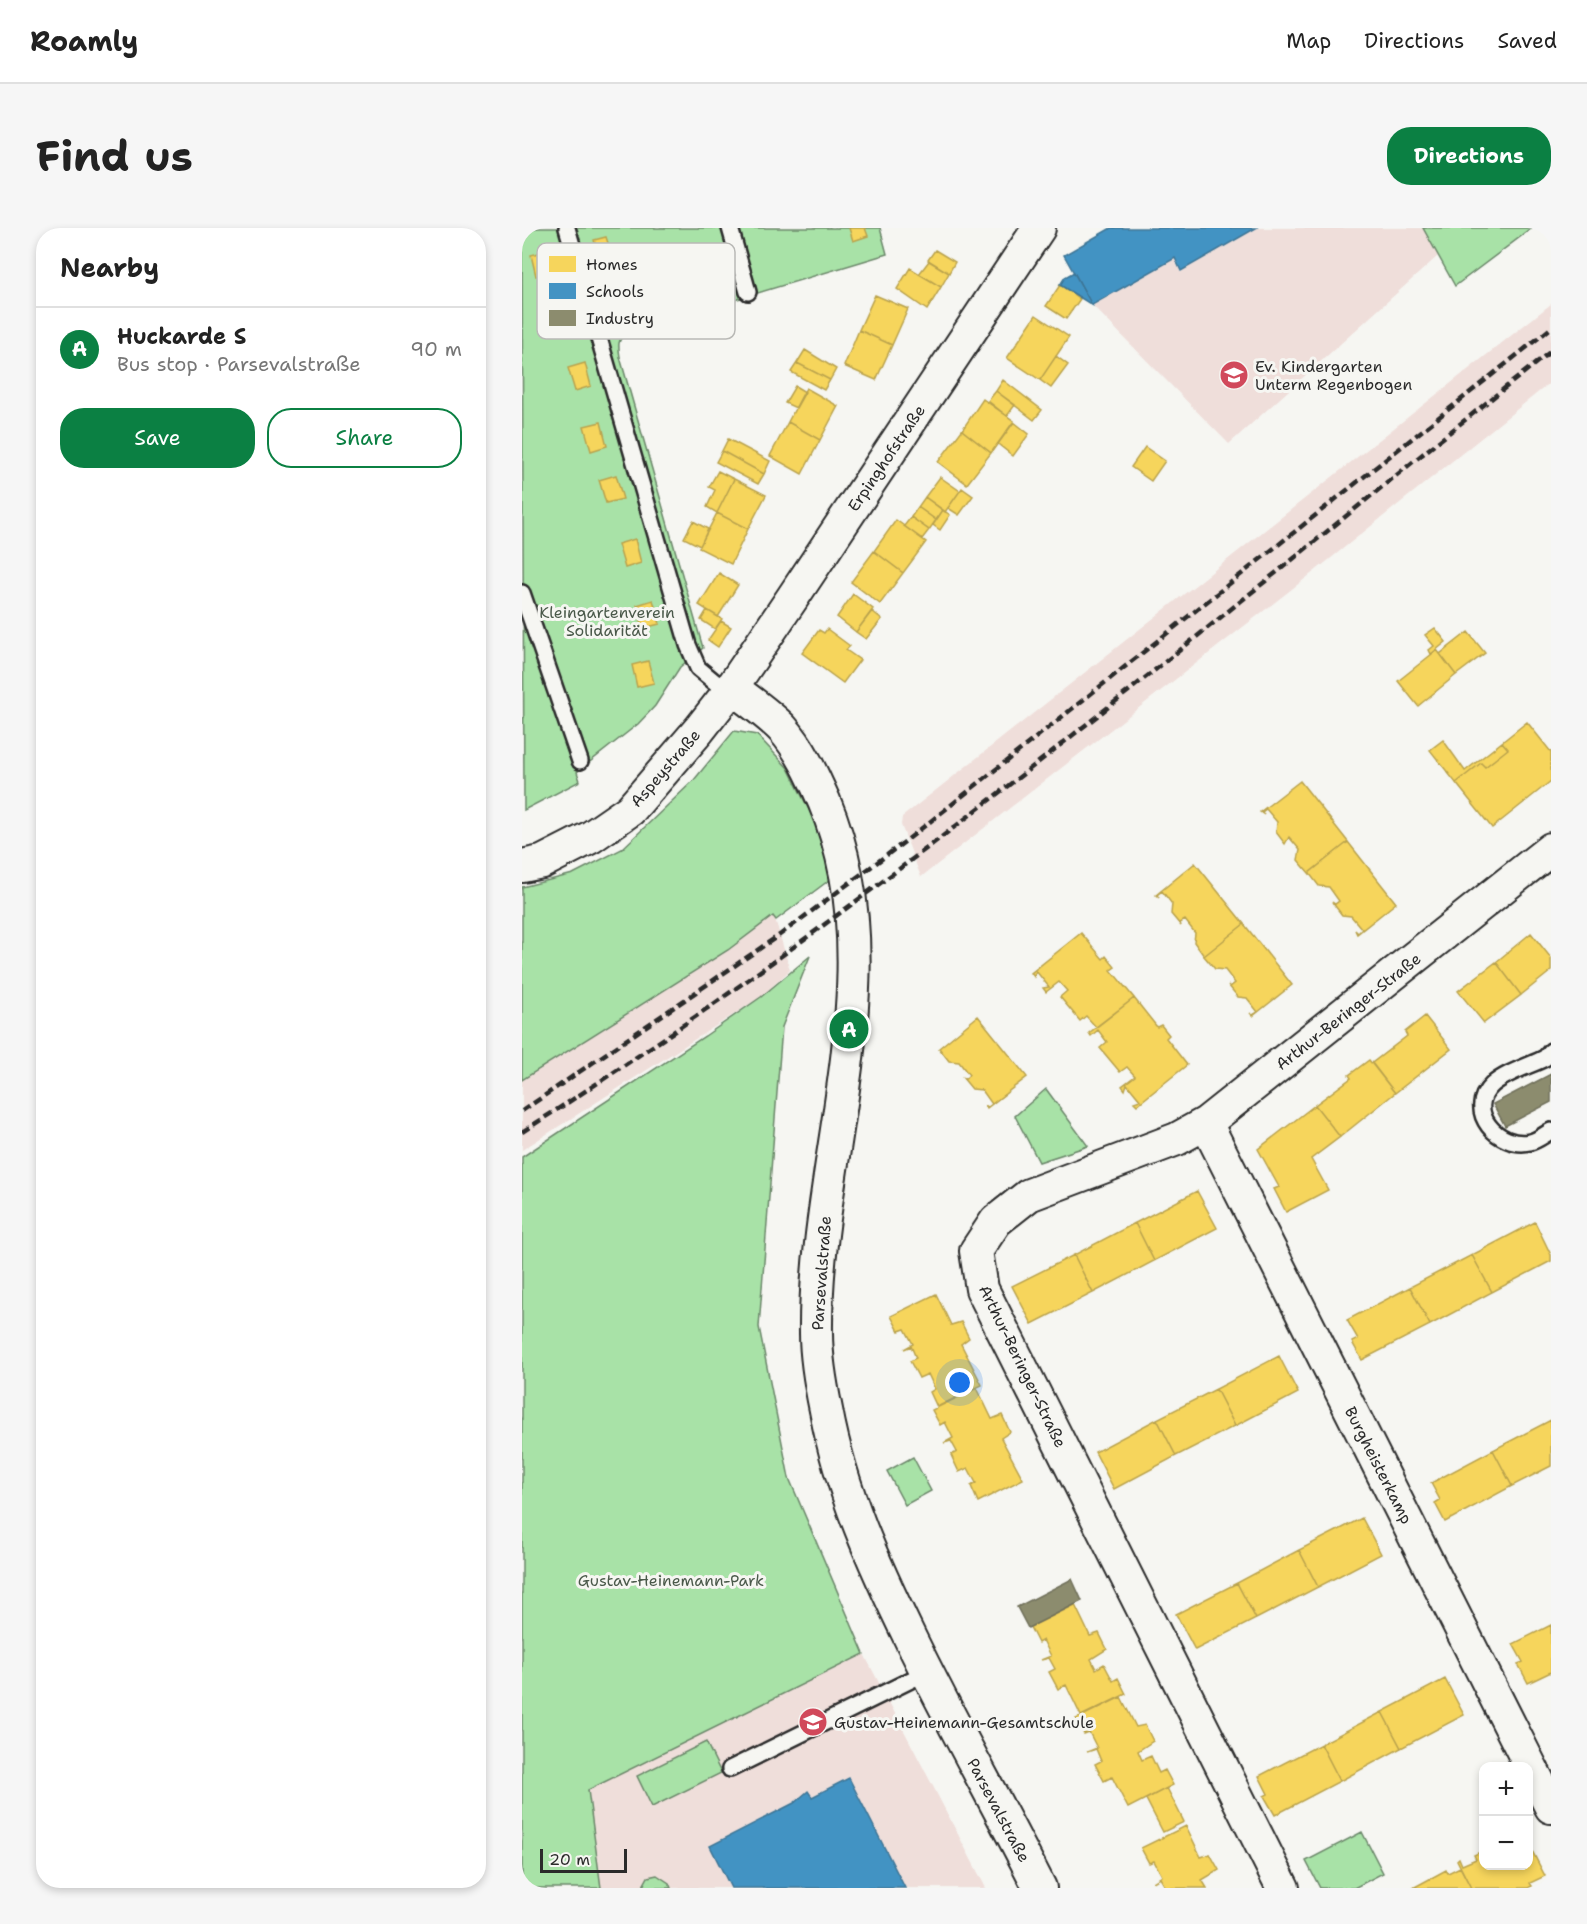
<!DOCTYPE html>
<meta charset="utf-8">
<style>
:root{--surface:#fff;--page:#f6f6f6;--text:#222;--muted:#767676;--line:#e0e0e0;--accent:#0b8043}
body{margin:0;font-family:"Shantell Sans",sans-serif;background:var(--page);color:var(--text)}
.controls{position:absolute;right:18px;bottom:18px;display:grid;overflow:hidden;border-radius:12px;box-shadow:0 3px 9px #0003}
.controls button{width:54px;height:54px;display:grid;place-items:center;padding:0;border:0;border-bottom:2px solid var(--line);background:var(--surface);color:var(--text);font:30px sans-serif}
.scale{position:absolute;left:18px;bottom:15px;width:87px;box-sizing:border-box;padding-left:6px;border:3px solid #2b2b2b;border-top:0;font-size:16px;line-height:21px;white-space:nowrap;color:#2b2b2b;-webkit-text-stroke:4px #f6f6f2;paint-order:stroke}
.you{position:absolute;left:438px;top:1155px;width:21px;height:21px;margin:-15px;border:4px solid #fff;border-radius:50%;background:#1a73e8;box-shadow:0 0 0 9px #1a73e833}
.badge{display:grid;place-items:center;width:39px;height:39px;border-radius:50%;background:var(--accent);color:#fff;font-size:20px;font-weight:700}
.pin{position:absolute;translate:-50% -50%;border:3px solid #fff;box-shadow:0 2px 6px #0006}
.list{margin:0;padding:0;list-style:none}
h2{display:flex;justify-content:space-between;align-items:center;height:78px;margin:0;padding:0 24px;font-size:26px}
h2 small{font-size:20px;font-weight:400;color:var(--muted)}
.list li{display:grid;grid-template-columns:39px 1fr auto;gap:18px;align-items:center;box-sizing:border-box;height:84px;padding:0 24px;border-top:2px solid var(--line)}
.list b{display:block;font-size:22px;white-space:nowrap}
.list p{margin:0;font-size:20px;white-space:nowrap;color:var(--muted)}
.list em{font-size:20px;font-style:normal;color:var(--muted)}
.actions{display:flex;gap:12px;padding:18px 24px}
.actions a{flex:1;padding:14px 0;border:2px solid var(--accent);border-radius:24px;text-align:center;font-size:21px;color:var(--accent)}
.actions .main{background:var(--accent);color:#fff}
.map{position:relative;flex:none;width:1029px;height:1660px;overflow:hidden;border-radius:24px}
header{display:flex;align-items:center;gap:36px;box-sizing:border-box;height:84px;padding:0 30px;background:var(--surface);border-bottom:2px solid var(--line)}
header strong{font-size:28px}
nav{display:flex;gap:33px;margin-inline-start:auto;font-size:21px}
.intro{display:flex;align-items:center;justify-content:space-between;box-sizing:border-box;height:144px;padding:0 36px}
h1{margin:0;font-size:42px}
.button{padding:15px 27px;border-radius:24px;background:var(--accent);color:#fff;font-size:21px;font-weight:700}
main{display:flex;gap:36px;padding:0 36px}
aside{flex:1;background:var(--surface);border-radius:24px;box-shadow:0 3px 9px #0003}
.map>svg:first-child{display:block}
.built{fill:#efdeda}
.green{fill:#a8e2a7;stroke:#6a8669;stroke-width:1.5}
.homes{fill:#f6d55c;stroke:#b9a24d;stroke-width:1.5}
.schools{fill:#4393c3;stroke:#3c7495;stroke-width:1.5}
.industry{fill:#8c8c6e;stroke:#6f6f5a;stroke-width:1.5}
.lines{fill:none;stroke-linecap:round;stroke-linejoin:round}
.lane-casing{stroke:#2b2b2b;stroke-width:20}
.street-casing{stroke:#2b2b2b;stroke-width:36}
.lane{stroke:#f6f6f2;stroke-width:15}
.street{stroke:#f6f6f2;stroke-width:32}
.rail{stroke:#2b2b2b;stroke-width:4.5;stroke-dasharray:9 4.5;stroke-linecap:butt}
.labels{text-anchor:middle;stroke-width:6;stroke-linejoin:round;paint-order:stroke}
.poi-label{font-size:16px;fill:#2b2b2b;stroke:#f6f6f2;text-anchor:start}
.street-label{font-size:16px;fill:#2b2b2b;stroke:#f6f6f2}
.park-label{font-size:16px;fill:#4a594a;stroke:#f6f6f2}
.key{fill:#f6f6f2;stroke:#b9b9b6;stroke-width:1.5}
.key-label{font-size:16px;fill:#2b2b2b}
</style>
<header>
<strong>Roamly</strong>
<nav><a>Map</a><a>Directions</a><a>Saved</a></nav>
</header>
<div class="intro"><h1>Find us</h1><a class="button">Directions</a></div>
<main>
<aside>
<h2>Nearby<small></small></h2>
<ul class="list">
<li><span class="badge">A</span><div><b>Huckarde S</b><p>Bus stop · Parsevalstraße</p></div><em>90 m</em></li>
</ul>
<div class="actions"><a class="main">Save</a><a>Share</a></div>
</aside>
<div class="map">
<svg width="1029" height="1660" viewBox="0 0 1029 1660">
<rect width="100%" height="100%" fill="#f6f6f2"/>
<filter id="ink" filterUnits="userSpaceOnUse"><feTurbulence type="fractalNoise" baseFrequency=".0167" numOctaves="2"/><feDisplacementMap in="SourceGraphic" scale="12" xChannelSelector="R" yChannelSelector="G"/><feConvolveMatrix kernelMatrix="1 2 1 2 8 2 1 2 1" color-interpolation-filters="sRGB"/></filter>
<g filter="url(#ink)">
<path class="built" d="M589,0H901L916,28L707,216L570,77L542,27Z
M1029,76V154L793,343L399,649L379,597L380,589Z
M252,687L268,742L239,769L0,922V852L206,722Z
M342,1426L464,1660H79L66,1562Z"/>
<path class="green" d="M0,0H358L365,26L106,104C95,111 96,117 98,129L181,420L158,439L133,478L116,496L55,544L58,553L2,582Z
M901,0H1010L933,58Z
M212,503L235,507L266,540L292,592L310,650L254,692L251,688L206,722L0,852V659L51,646L100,621L172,552Z
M288,728L260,799L237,1099L267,1250L342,1426L66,1562L79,1660H0V929L183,808L239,769Z
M524,861L566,918L517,934L493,888Z
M391,1229L409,1263L383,1277L365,1243Z
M184,1514L199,1545L130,1579L115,1548Z
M840,1604L861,1645L832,1660H798L784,1633Z
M135,1647L147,1655L149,1660H120L126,1649Z"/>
<path class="homes" d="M327,0H343L346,8L331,13Z
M84,9L89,24L77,28L72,12Z
M32,21L37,43L14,48L9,27Z
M413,22L433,34L427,45L406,32Z
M407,33L427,45L419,59L397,46Z
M388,40L419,59L405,82L375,61Z
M538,57L558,71L544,91L524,78Z
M353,67L386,81L370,117L337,102Z
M514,87L547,109L518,152L485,130Z
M337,102L370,117L354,152L322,138Z
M283,122L314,141L308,152L275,135Z
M534,128L546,137L529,160L518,152Z
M63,135L69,158L53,163L46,140Z
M275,135L308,152L302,162L269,144Z
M481,152L520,182L512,192L474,163Z
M273,158L283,164L274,180L263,175Z
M284,160L316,178L298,212L266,194Z
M474,163L493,177L485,188L466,173Z
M461,171L492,193L469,225L440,202Z
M79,194L85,218L69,223L62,198Z
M266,194L298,212L280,246L248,228Z
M492,194L507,206L491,228L476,216Z
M440,202L469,225L445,256L416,234Z
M206,211L248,233L242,246L200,223Z
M623,219L643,233L629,253L609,239Z
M200,223L242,246L236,256L194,234Z
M196,243L212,251L195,285L185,279L193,262L187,259Z
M94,247L101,271L84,275L77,252Z
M418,249L438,263L423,284L403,269Z
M212,251L244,267L226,301L195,285Z
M440,260L451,268L437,287L426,280Z
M403,269L421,282L414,292L396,279Z
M396,279L414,292L407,302L389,289Z
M421,282L428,287L418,302L411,297Z
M195,285L226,301L209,336L177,320Z
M389,289L407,302L400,311L382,298Z
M374,292L404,314L381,345L352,323Z
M171,293L186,301L178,318L162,310Z
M113,311L119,335L103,340L96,316Z
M352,323L381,345L358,376L329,354Z
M197,345L216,357L196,389L177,377Z
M331,366L351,381L334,404L315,389Z
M131,372L138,396L121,400L115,377Z
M185,382L200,391L193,401L179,392Z
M350,383L360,391L344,411L334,404Z
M199,393L209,399L196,419L186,412Z
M913,400L924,414L909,426L907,422L912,418L903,407Z
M305,401L328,418L324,422L338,432L321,455L280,425L297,402L302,405Z
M946,404L963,425L934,447L918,426Z
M915,422L934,447L896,478L876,453Z
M126,433L132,455L115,459L110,437Z
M1005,494L1029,524V553L970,600L934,555L959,535L963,539L986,521L980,514Z
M921,512L943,543L980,514L986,521L963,539L959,535L934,555L908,522Z
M778,553L826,614L787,645L776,632L778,622L767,609L763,616L754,604L755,594L744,581L740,584L742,587L738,584Z
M826,614L874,675L835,706L833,702L836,705L840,701L829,688L820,687L810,674L813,676L817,673L807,659L797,658L787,645Z
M673,635L722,696L682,728L672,714L673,705L663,692L658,695L659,698L649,686L650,676L640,663L635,667L637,670L634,667Z
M722,696L770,757L731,788L728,785L731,787L736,784L725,770L716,769L706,757L708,759L713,755L703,742L693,741L682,728Z
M559,705L581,731L584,728L593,739L589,742L612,770L574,799L564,788L558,793L538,769L545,763L537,754L524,764L521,760L527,759L514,743L512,749L509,745Z
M1009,705L1029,730V743L999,767L974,734Z
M974,734L999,767L962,795L936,763Z
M612,770L635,799L639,797L647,807L644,810L665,837L615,877L612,874L618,872L605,856L603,862L600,858L613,848L605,839L598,844L578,820L585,814L576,802L569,808L567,805Z
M456,788L505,849L465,880L463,877L466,879L470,876L460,862L450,861L440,849L443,851L447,847L437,834L427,833L417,820Z
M903,788L929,821L873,865L850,835L885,808L883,804Z
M847,832L873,865L818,909L793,877L829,850L827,847Z
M793,877L818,909L789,931L806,962L764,984L752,961L757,959L736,921Z
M675,963L695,1000L632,1033L613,995Z
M1013,994L1029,1027V1033L970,1064L950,1027Z
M613,995L632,1033L571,1065L552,1027Z
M552,1027L571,1065L510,1096L490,1058Z
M950,1027L970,1064L908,1097L888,1059Z
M888,1059L908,1097L840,1132L830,1114L836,1111L825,1092Z
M414,1066L429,1097L439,1094L447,1110L439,1116L460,1157L415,1179L408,1164L413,1161L406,1146L397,1150L388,1133L394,1130L389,1118L382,1121L391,1116L383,1101L377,1103L369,1088Z
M757,1128L776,1165L713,1198L694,1161Z
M455,1160L470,1191L480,1187L488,1204L479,1210L501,1251L456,1274L449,1258L454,1255L446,1240L437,1244L429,1227L435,1224L429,1213L422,1215L431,1210L423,1194L418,1197L410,1182Z
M694,1161L713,1198L654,1228L635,1191Z
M635,1191L654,1228L592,1261L573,1224Z
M1029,1192V1238L990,1258L971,1222Z
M971,1222L990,1258L923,1294L913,1275L918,1272L909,1255Z
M840,1290L859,1326L796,1359L777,1322Z
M777,1322L796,1359L734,1391L715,1355Z
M715,1355L734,1391L673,1422L654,1386Z
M553,1377L568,1408L577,1405L585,1421L569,1431L574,1441L582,1436L591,1453L596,1450L604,1466L559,1488L544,1457L536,1461L527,1444L533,1441L527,1430L519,1432L529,1428L521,1412L516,1415L508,1399Z
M1029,1397V1444L1006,1455L996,1436L1001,1434L991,1416Z
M923,1451L942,1487L879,1520L860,1484Z
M599,1469L614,1499L623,1497L631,1513L616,1523L620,1532L629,1528L637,1545L643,1542L651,1557L606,1580L590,1549L582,1553L573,1536L579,1533L574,1521L565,1524L575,1520L567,1504L562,1506L554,1491Z
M860,1484L879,1520L818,1553L799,1516Z
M799,1516L818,1553L753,1587L742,1568L746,1566L737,1548Z
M645,1560L662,1594L641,1604L624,1571Z
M664,1598L679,1629L688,1626L697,1642L680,1652L685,1660H644L638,1650L631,1654L640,1648L632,1633L627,1635L619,1620Z
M1006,1615L1023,1648L1008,1655L1010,1658L1006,1660H949L935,1632L937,1630L940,1637L954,1631L952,1627L962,1622V1638H1006Z
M938,1639L949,1660H891L924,1642L926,1645Z"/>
<path class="schools" d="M589,0H734L659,43L653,30L570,77L542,27Z
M552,44L570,77L538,57L543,49Z
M327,1550L383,1660H209L188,1618L272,1575L286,1563L290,1569Z"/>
<path class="industry" d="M1029,846V874L983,898L971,876Z
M550,1351L560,1373L506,1400L495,1379Z"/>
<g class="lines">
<g class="lane-casing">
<path id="lane" d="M45,0L166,417L176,440L206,465
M208,0L226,64
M0,365L58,533
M1029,823L1023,830C1007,838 983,845 970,857C942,883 977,921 1008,914C1015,913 1023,906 1029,903
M208,1541L405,1444"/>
</g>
<g class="street-casing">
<path id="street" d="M209,459C226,472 245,485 260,500C279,521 291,548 302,573C374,743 292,929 294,1105C294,1130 299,1158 304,1182C319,1264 353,1338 389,1412C430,1496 476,1577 518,1660
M0,638L20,634L69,609L108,582L177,502L206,465L271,369L517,0
M684,895L1029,1579
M761,1660L460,1061L454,1023L474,993L507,967L655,911L684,895L1029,621"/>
</g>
<use href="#lane" class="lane"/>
<use href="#street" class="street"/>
<path class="rail" d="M0,883L259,706L385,612L1029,100
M0,904C364,673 693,391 1029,123"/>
</g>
</g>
<defs>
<g id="school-disc" transform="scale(1.5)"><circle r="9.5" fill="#d1495b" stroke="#f6f6f2"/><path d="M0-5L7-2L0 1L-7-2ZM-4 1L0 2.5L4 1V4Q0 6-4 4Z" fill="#fff"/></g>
</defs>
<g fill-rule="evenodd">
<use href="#school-disc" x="712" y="147"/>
<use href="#school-disc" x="291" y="1494"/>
</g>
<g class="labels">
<g class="poi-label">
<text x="733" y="144">Ev. Kindergarten<tspan x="733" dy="18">Unterm Regenbogen</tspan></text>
<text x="312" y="1500">Gustav-Heinemann-Gesamtschule</text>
</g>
<g class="street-label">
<text transform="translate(364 230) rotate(-56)" y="6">Erpinghofstraße</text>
<text transform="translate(143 540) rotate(-49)" y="6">Aspeystraße</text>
<text transform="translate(826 783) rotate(-38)" y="6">Arthur-Beringer-Straße</text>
<text transform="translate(299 1045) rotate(-86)" y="6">Parsevalstraße</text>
<text transform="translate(501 1138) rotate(64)" y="6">Arthur-Beringer-Straße</text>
<text transform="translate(857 1237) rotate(63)" y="6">Burgheisterkamp</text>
<text transform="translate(477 1582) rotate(62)" y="6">Parsevalstraße</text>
</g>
<g class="park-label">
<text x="85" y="390">Kleingartenverein<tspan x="85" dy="18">Solidarität</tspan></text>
<text x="149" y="1358">Gustav-Heinemann-Park</text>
</g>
</g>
<rect x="15" y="15" width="198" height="96" rx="9" class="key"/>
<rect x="27" y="28" width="27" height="16" fill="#f6d55c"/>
<rect x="27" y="55" width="27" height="16" fill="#4393c3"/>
<rect x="27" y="82" width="27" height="16" fill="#8c8c6e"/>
<g class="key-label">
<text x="64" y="42">Homes</text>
<text x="64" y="69">Schools</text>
<text x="64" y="96">Industry</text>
</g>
</svg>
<div class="controls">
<button>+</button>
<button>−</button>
</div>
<div class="scale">20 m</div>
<div class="you"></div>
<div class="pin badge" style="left:327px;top:801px">A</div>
</div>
</main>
